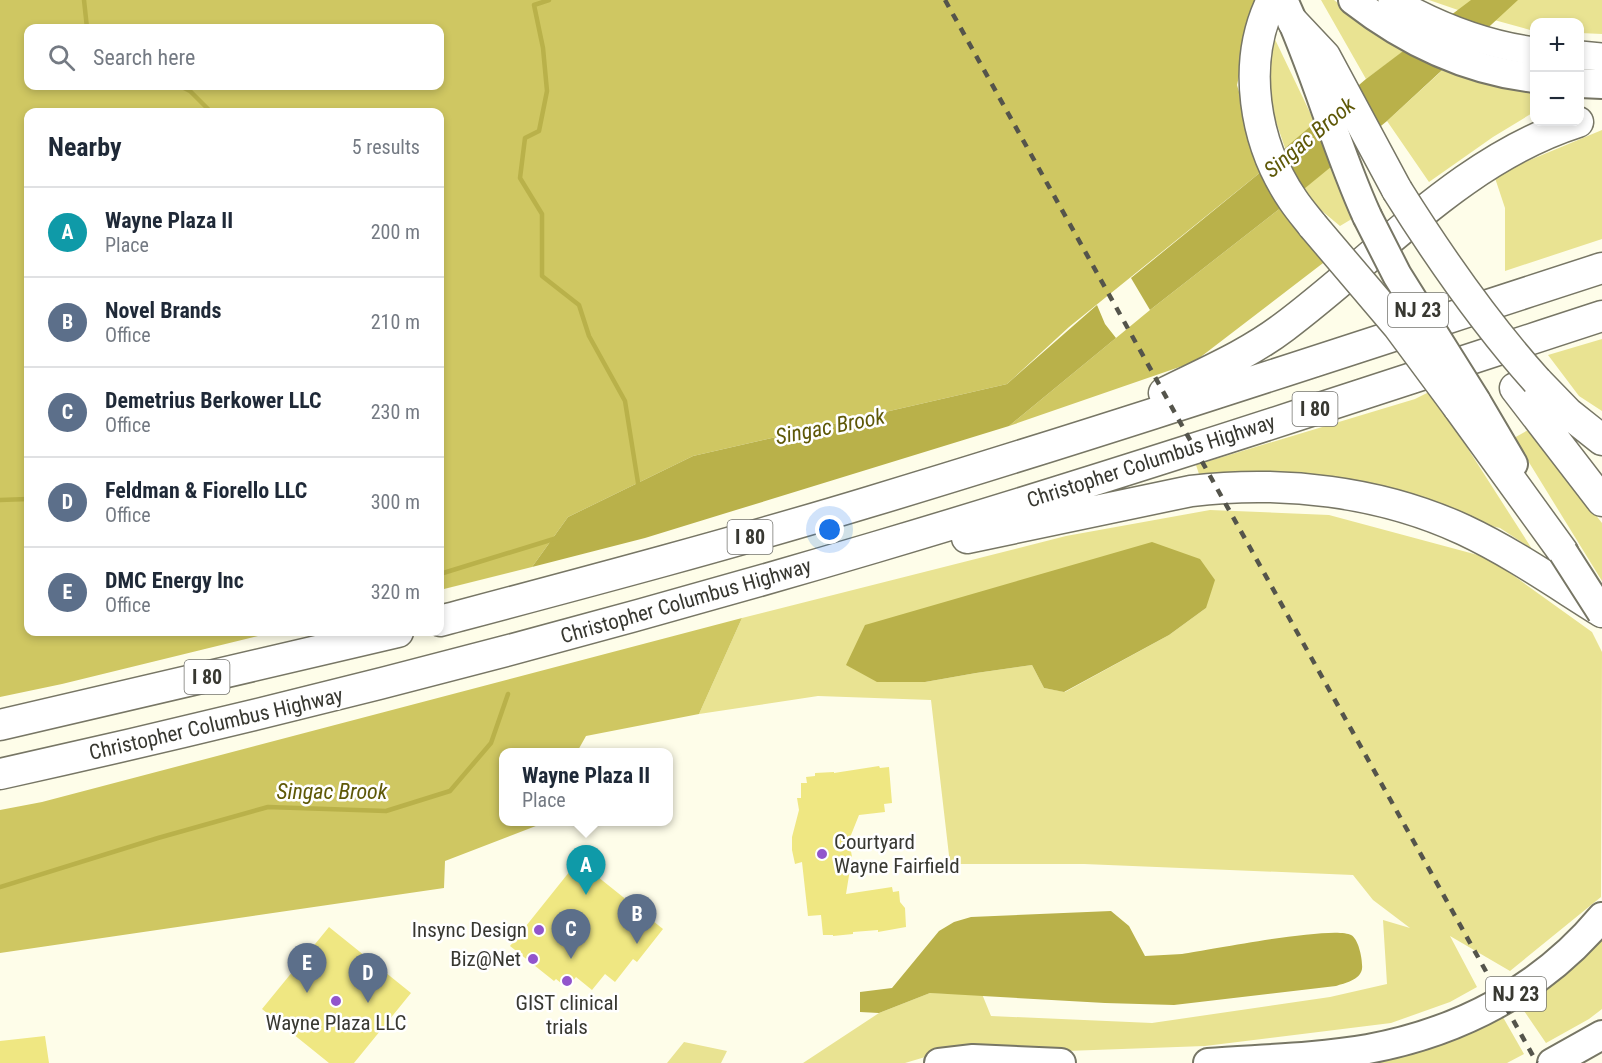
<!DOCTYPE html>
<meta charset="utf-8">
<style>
:root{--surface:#fff;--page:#f2f2f3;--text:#1f2937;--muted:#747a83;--line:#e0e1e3;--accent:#9255cc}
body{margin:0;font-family:"Roboto Condensed",sans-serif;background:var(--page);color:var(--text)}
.controls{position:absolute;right:18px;top:18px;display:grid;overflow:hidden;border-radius:12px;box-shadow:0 3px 9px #0003}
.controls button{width:54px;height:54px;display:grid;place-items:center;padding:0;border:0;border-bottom:2px solid var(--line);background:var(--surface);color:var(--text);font:30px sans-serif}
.you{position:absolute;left:830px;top:530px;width:21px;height:21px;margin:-15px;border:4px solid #fff;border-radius:50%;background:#1a73e8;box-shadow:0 0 0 9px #1a73e833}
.badge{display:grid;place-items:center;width:39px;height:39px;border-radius:50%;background:var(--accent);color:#fff;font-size:20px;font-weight:700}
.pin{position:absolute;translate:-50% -50px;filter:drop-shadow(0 2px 3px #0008)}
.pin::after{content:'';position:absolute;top:32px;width:21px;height:18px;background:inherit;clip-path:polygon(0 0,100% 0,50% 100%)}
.popup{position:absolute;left:499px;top:748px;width:174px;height:78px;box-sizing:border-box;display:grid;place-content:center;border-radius:12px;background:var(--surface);filter:drop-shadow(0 2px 4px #0005);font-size:20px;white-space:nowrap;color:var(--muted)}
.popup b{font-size:22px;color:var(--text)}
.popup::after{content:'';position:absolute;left:50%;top:100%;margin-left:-12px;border:12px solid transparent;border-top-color:var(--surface)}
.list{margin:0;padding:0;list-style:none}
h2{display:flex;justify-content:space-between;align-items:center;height:78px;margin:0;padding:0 24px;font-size:26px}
h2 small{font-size:20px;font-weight:400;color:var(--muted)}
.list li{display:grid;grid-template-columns:39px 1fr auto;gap:18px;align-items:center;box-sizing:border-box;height:90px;padding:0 24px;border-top:2px solid var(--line)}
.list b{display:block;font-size:22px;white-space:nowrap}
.list p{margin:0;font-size:20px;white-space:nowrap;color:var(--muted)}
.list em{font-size:20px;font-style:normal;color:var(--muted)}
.icon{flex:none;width:33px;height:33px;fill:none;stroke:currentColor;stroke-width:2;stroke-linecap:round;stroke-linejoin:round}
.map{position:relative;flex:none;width:1602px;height:1063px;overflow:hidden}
.search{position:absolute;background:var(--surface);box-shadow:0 3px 9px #0003;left:24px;top:24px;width:420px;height:66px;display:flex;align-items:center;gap:15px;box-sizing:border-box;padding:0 21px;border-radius:12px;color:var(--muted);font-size:22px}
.panel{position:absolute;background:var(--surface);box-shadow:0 3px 9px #0003;left:24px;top:108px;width:420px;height:528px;border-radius:12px}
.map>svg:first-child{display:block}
.green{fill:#e9e392;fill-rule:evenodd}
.forest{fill:#cfc762;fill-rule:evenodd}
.water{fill:#b9b14a}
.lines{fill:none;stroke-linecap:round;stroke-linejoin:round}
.stream{stroke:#b9b14a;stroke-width:4.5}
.building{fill:#efe782}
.primary-casing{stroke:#777665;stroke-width:30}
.trunk-casing{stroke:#777665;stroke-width:32}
.motorway-casing{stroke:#777665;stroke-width:33}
.primary{stroke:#fff;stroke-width:27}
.trunk{stroke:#fff;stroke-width:28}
.motorway{stroke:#fff;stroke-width:30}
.rail{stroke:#54544b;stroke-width:4.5;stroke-dasharray:8 8;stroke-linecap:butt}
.trunk-bridge-casing{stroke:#777665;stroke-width:32;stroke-linecap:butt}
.motorway-bridge-casing{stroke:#777665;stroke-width:33;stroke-linecap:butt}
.trunk-bridge{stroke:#fff;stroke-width:28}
.motorway-bridge{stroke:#fff;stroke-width:30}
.poi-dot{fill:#9255cc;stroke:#fff;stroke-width:2}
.labels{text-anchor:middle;stroke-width:5;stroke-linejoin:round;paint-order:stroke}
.shield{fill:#fff;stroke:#74746f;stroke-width:1.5}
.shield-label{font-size:20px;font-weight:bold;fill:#383831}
.street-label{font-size:21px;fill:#383831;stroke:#fff}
.poi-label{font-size:21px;fill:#383831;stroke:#fff;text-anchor:end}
.water-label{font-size:22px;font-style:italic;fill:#5e5807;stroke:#fff}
</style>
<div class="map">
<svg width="1602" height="1063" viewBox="0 0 1602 1063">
<rect width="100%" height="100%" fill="#fefde9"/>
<path class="green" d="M1321,0H1334L1403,52L1366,79Z
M1429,0H1602V34L1580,33V22H1534V31L1458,10Z
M1271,31L1315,123L1285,148L1268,98Z
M1446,67L1534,90V112L1493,137L1429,182L1387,121Z
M1602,130V239L1505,271V208L1494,175Z
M1331,166L1355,217L1340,226L1304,196L1302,190Z
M1602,339V411L1579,396L1548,355Z
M1431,391L1532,549L1500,528L1461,519L1201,480L1196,465L1415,399Z
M1528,430L1602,523V581L1514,438Z
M1210,510L1329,515L1489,558L1592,632L1602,652L1601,897L1510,971L1450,936L1477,987L1450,1002L1391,1023L1205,1046L1066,1051L942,1052L905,1063H803L879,1013L930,993L982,994L991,1016L1152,1023L1330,997L1387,984L1383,920L1410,928L1373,900L1353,875L1084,864H950L931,700L818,696L699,714L742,618L1066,536ZM1206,608L1169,635L1065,692L1044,688L1032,665L976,673L925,682H877Z
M1602,935V1009L1589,1019L1546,1043L1520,1005Z
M1500,1012L1524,1054L1507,1063H1346Z
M684,1042L727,1051L721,1063H667Z"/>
<path class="forest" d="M0,0H1256L1237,85L1262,171L1069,327L1007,384L693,456L568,517L532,567L440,590V112H28V632H274L62,684L0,697ZM28,28H440V86H28Z
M1282,207L1327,260L1194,362L1009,426L1150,310Z
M742,618L699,714L586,736L577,752H504V822H542L541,824L445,861L444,888L0,953V810L42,802Z"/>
<path class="water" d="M1471,0H1518L1387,121L1282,207L1150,310L1131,278L1262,171L1285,148L1366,79Z
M1097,305L1105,324L1116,338L1009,426L645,538L532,567L568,517L693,456L1007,384Z
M1152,542L1200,559L1215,580L1206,608L1169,635L1064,692L1044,688L1032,665L976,673L925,682H877L846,665L865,625Z
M1111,911L1129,926L1145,956C1158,955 1170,955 1182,954C1210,950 1334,925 1351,935C1359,939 1363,961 1362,969C1360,980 1345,983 1336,986L1174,1005L1105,1003L930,993L879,1013L860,1012V992L892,988L939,931L954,922L971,917Z"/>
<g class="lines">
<path class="stream" d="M84,0L87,28
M549,0L534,5L543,48L547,91L539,131L525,138L520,178L542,214V276L579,305L589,336L625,401L639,489
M180,86L190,91L211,112
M0,500L28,499
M440,574L557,538
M0,887L158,838L268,807L386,811L450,791L491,743L508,694"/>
</g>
<path class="building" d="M879,766L880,768L889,767L892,803L884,804L885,812L859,815L849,840L852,857L846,894L892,887L893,892L899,891L900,902L905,908L906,927L878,932V930L853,932V934L833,936V935H823L821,915L808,916L802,862L795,864L792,850V837L799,810L797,798H801V783H807L806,777L815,776V773L834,772V773Z
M578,861L663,929L637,962L633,959L615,982L605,974L592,990L576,977L567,988L556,979L554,981L510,946Z
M329,927L411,993L354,1063H329L262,1009Z
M45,1036L49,1063H0V1041Z"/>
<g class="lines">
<g class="primary-casing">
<path id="primary" d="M1392,0C1437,26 1483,44 1534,51
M1580,55L1602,57"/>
</g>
<g class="trunk-casing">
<path id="trunk" d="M1283,0C1316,70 1335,146 1367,216
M1353,0C1407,42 1466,70 1534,78
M1580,83L1602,84
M1476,401L1513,464
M939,1063L973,1059L1061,1063
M1208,1063C1261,1059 1316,1058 1368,1049C1460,1032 1542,989 1602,917
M1552,1063L1602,1035"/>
</g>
<g class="motorway-casing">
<path id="motorway" d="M1272,0C1241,63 1254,143 1293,200C1299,209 1306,217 1313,226
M1293,22L1325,56L1397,190
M1537,381L1568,413L1602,440
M1515,388L1602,501
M1164,393C1206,372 1247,355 1284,327C1379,256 1462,159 1578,122
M1458,407L1563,552
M967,538L1191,491C1282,480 1380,491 1464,530C1513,553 1557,584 1602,612
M440,621C583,583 727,545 869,502C1115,428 1358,347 1602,268
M0,725L398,632
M0,774C294,709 586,633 876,547C1119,475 1360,395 1602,316"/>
</g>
<use href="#primary" class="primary"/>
<use href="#trunk" class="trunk"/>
<use href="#motorway" class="motorway"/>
<path class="rail" d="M945,0L1537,1063"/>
<g class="trunk-bridge-casing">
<path id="trunk-bridge" d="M1367,216L1397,275L1476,401
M1563,552L1602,613"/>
</g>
<g class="motorway-bridge-casing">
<path id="motorway-bridge" d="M1397,190C1439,257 1484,322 1537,381
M1313,226L1398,326L1458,407"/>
</g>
<use href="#trunk-bridge" class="trunk-bridge"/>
<use href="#motorway-bridge" class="motorway-bridge"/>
</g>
<g class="poi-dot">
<circle cx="822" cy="854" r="6"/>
<circle cx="539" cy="930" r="6"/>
<circle cx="533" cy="959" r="6"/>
<circle cx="567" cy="981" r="6"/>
<circle cx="336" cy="1001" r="6"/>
</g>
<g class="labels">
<g class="shield">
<rect x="1388" y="293" width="60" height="34" rx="4.5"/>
<rect x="1292.5" y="392" width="45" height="34" rx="4.5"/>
<rect x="727.5" y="520" width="45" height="34" rx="4.5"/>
<rect x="184.5" y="660" width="45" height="34" rx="4.5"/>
<rect x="1486" y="977" width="60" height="34" rx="4.5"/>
</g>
<g class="shield-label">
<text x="1418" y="317">NJ 23</text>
<text x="1315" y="416">I 80</text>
<text x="750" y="544">I 80</text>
<text x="207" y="684">I 80</text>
<text x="1516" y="1001">NJ 23</text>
</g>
<g class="street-label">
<text transform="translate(1151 461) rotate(-18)" y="7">Christopher Columbus Highway</text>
<text transform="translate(686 601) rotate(-16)" y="7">Christopher Columbus Highway</text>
<text transform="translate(216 724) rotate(-13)" y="7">Christopher Columbus Highway</text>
</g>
<g class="poi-label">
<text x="834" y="849" text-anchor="start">Courtyard<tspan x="834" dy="24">Wayne Fairfield</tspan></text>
<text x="527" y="937">Insync Design</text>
<text x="521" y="966">Biz@Net</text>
<text x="567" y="1010" text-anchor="middle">GIST clinical<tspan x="567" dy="24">trials</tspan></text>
<text x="336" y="1030" text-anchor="middle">Wayne Plaza LLC</text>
</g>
<g class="water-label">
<text transform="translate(1309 137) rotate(-40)" y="8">Singac Brook</text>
<text transform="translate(830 426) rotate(-11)" y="8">Singac Brook</text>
<text x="332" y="799">Singac Brook</text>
</g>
</g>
</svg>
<div class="controls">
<button>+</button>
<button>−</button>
</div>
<div class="you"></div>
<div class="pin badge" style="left:586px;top:895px;background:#0f9aa8">A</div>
<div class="popup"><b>Wayne Plaza II</b>Place</div>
<div class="pin badge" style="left:637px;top:944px;background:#5c6f8a">B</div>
<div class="pin badge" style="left:571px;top:959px;background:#5c6f8a">C</div>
<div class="pin badge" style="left:368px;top:1003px;background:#5c6f8a">D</div>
<div class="pin badge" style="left:307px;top:993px;background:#5c6f8a">E</div>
<div class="search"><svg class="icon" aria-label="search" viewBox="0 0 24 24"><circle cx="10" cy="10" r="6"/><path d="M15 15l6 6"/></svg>Search here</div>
<section class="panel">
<h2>Nearby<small>5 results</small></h2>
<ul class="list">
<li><span class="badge" style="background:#0f9aa8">A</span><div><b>Wayne Plaza II</b><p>Place</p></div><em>200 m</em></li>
<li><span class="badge" style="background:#5c6f8a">B</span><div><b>Novel Brands</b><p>Office</p></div><em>210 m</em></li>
<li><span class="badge" style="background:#5c6f8a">C</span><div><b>Demetrius Berkower LLC</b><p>Office</p></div><em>230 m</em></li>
<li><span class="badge" style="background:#5c6f8a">D</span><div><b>Feldman &amp; Fiorello LLC</b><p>Office</p></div><em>300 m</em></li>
<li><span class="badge" style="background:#5c6f8a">E</span><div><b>DMC Energy Inc</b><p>Office</p></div><em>320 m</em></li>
</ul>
</section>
</div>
